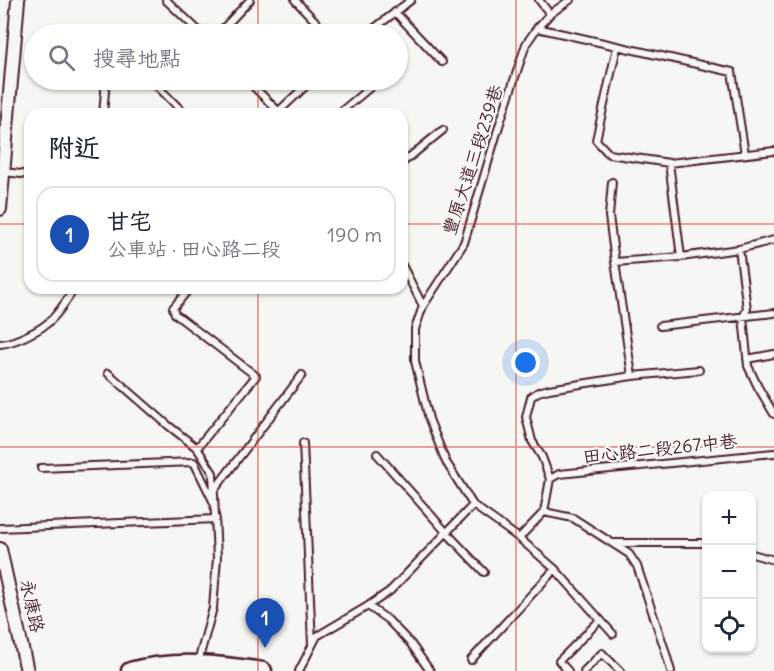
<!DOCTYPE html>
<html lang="zh-TW">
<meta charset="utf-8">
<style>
:root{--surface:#fff;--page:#f2f2f3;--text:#1f2937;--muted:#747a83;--line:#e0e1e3;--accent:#4a1f2b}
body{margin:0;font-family:Delius,"LXGW WenKai TC",sans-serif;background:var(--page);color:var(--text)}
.controls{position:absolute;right:18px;bottom:18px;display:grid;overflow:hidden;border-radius:12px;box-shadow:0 2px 4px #0004}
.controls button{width:54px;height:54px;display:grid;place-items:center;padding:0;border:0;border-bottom:2px solid var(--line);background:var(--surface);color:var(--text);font:30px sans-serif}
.you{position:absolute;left:526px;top:363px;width:21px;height:21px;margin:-15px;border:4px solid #fff;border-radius:50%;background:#1a73e8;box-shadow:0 0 0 9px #1a73e833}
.badge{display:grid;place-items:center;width:39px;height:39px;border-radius:50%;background:var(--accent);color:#fff;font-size:20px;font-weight:700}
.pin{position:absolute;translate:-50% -50px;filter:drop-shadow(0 2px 3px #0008)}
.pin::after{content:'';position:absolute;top:32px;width:21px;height:18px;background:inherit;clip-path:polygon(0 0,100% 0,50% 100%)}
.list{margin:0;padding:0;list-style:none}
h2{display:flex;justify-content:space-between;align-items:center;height:78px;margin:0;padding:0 24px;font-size:26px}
h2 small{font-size:20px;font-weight:400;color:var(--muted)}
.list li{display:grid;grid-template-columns:39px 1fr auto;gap:18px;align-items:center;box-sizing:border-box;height:96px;margin:0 12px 12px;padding:0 12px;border:2px solid var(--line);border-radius:18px}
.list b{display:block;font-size:22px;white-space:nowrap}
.list p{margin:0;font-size:20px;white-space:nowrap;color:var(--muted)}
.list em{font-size:20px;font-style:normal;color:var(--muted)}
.icon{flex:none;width:33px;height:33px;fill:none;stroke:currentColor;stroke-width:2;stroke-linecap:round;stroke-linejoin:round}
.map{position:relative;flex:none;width:774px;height:671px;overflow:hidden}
.search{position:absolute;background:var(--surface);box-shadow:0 2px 4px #0004;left:24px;top:24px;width:384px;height:66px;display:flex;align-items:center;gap:15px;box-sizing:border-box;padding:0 21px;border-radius:33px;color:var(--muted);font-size:22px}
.panel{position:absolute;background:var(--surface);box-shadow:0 2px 4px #0004;left:24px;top:108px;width:384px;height:186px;border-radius:18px}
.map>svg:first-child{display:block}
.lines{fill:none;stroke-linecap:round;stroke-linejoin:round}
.lane-casing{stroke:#4a1f2b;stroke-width:10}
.street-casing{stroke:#4a1f2b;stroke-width:16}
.secondary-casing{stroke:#4a1f2b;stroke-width:21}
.lane{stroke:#f6f6f2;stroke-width:6}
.street{stroke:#f6f6f2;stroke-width:12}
.secondary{stroke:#f6f6f2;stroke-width:16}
.grid{fill:none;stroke:#d62828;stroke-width:1.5;stroke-opacity:0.55}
.labels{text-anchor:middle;stroke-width:4.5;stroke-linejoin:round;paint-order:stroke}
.street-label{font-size:18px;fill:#4a1f2b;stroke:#f6f6f2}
</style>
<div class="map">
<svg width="774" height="671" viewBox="0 0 774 671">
<rect width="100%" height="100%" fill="#f6f6f2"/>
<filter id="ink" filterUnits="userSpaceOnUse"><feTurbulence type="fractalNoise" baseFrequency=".0167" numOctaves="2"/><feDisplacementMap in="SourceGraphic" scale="12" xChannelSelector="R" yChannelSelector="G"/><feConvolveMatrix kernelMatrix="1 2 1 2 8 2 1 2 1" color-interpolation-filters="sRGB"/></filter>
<g filter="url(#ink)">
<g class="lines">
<g class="lane-casing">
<path id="lane" d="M166,0L202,34
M295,0L317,23
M539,0L550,14
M395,12L442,62
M537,28L732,72L745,154
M218,34L250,0
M367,34L411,0
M617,47L596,140L609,154L669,163L774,151
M398,64L399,62
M151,80L185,114
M247,80L281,114
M279,111L312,80
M103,114L106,80
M338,114L379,80
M402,163L443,130
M669,163L681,257
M4,172L30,175
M612,182L609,216L615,262
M739,249L747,309L743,317L748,366L758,387L774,414
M402,265L423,306
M190,288L173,308L175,314L256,376L197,448L213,473L217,558L213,608L198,662
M660,326L774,313
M0,344C14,343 42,330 52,319C61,310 68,298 75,288
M747,359L774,354
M108,373L169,426L197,448
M632,376L699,370
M303,443L312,644
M377,454L446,532L484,572
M41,468L194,462L214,503
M550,479L542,457L532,441L526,417L531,397L538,392L549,389L632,376L615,262L681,257L739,249L774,240
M550,479L559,474L774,453
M215,489L302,375
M473,505L446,462L429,419L415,361V329L423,306L464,243L499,126L526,44L537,28L550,14L570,0
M544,512L573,518L629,554L637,566L665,650L671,671
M0,528L216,519
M519,538L555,569L613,634
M612,543H706
M752,554L774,560
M368,606L388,620L411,644L430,671
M471,660L555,569
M299,671L317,636L368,606L390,591L473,505L519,538L544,512L550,479
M568,671L559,661L596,624
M584,671L602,653L620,671"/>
</g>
<g class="street-casing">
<path id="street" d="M0,209L18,0
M0,549L27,671"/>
</g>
<g class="secondary-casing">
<path id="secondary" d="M130,671C173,659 219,664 263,671"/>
</g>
<use href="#lane" class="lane"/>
<use href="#street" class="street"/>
<use href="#secondary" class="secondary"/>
</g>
</g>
<path class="grid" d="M258,0V34M516,0V671M258,80V114M0,224H30M402,224H774M258,288V671M0,447H774"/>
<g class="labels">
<g class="street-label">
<text transform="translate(473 160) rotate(-72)" y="6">豐原大道三段239巷</text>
<text transform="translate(660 449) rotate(-6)" y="6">田心路二段267中巷</text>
<text transform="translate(32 606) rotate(78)" y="6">永康路</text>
</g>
</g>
</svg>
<div class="controls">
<button>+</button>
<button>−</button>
<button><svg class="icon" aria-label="locate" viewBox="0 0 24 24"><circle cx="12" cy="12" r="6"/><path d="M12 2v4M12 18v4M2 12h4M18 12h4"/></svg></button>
</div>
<div class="you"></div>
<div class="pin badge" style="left:265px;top:648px;background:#1a4fb4">1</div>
<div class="search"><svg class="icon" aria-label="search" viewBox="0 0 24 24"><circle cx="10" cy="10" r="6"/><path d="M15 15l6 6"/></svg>搜尋地點</div>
<section class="panel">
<h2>附近<small></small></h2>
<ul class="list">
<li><span class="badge" style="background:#1a4fb4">1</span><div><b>甘宅</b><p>公車站 · 田心路二段</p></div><em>190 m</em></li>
</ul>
</section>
</div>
